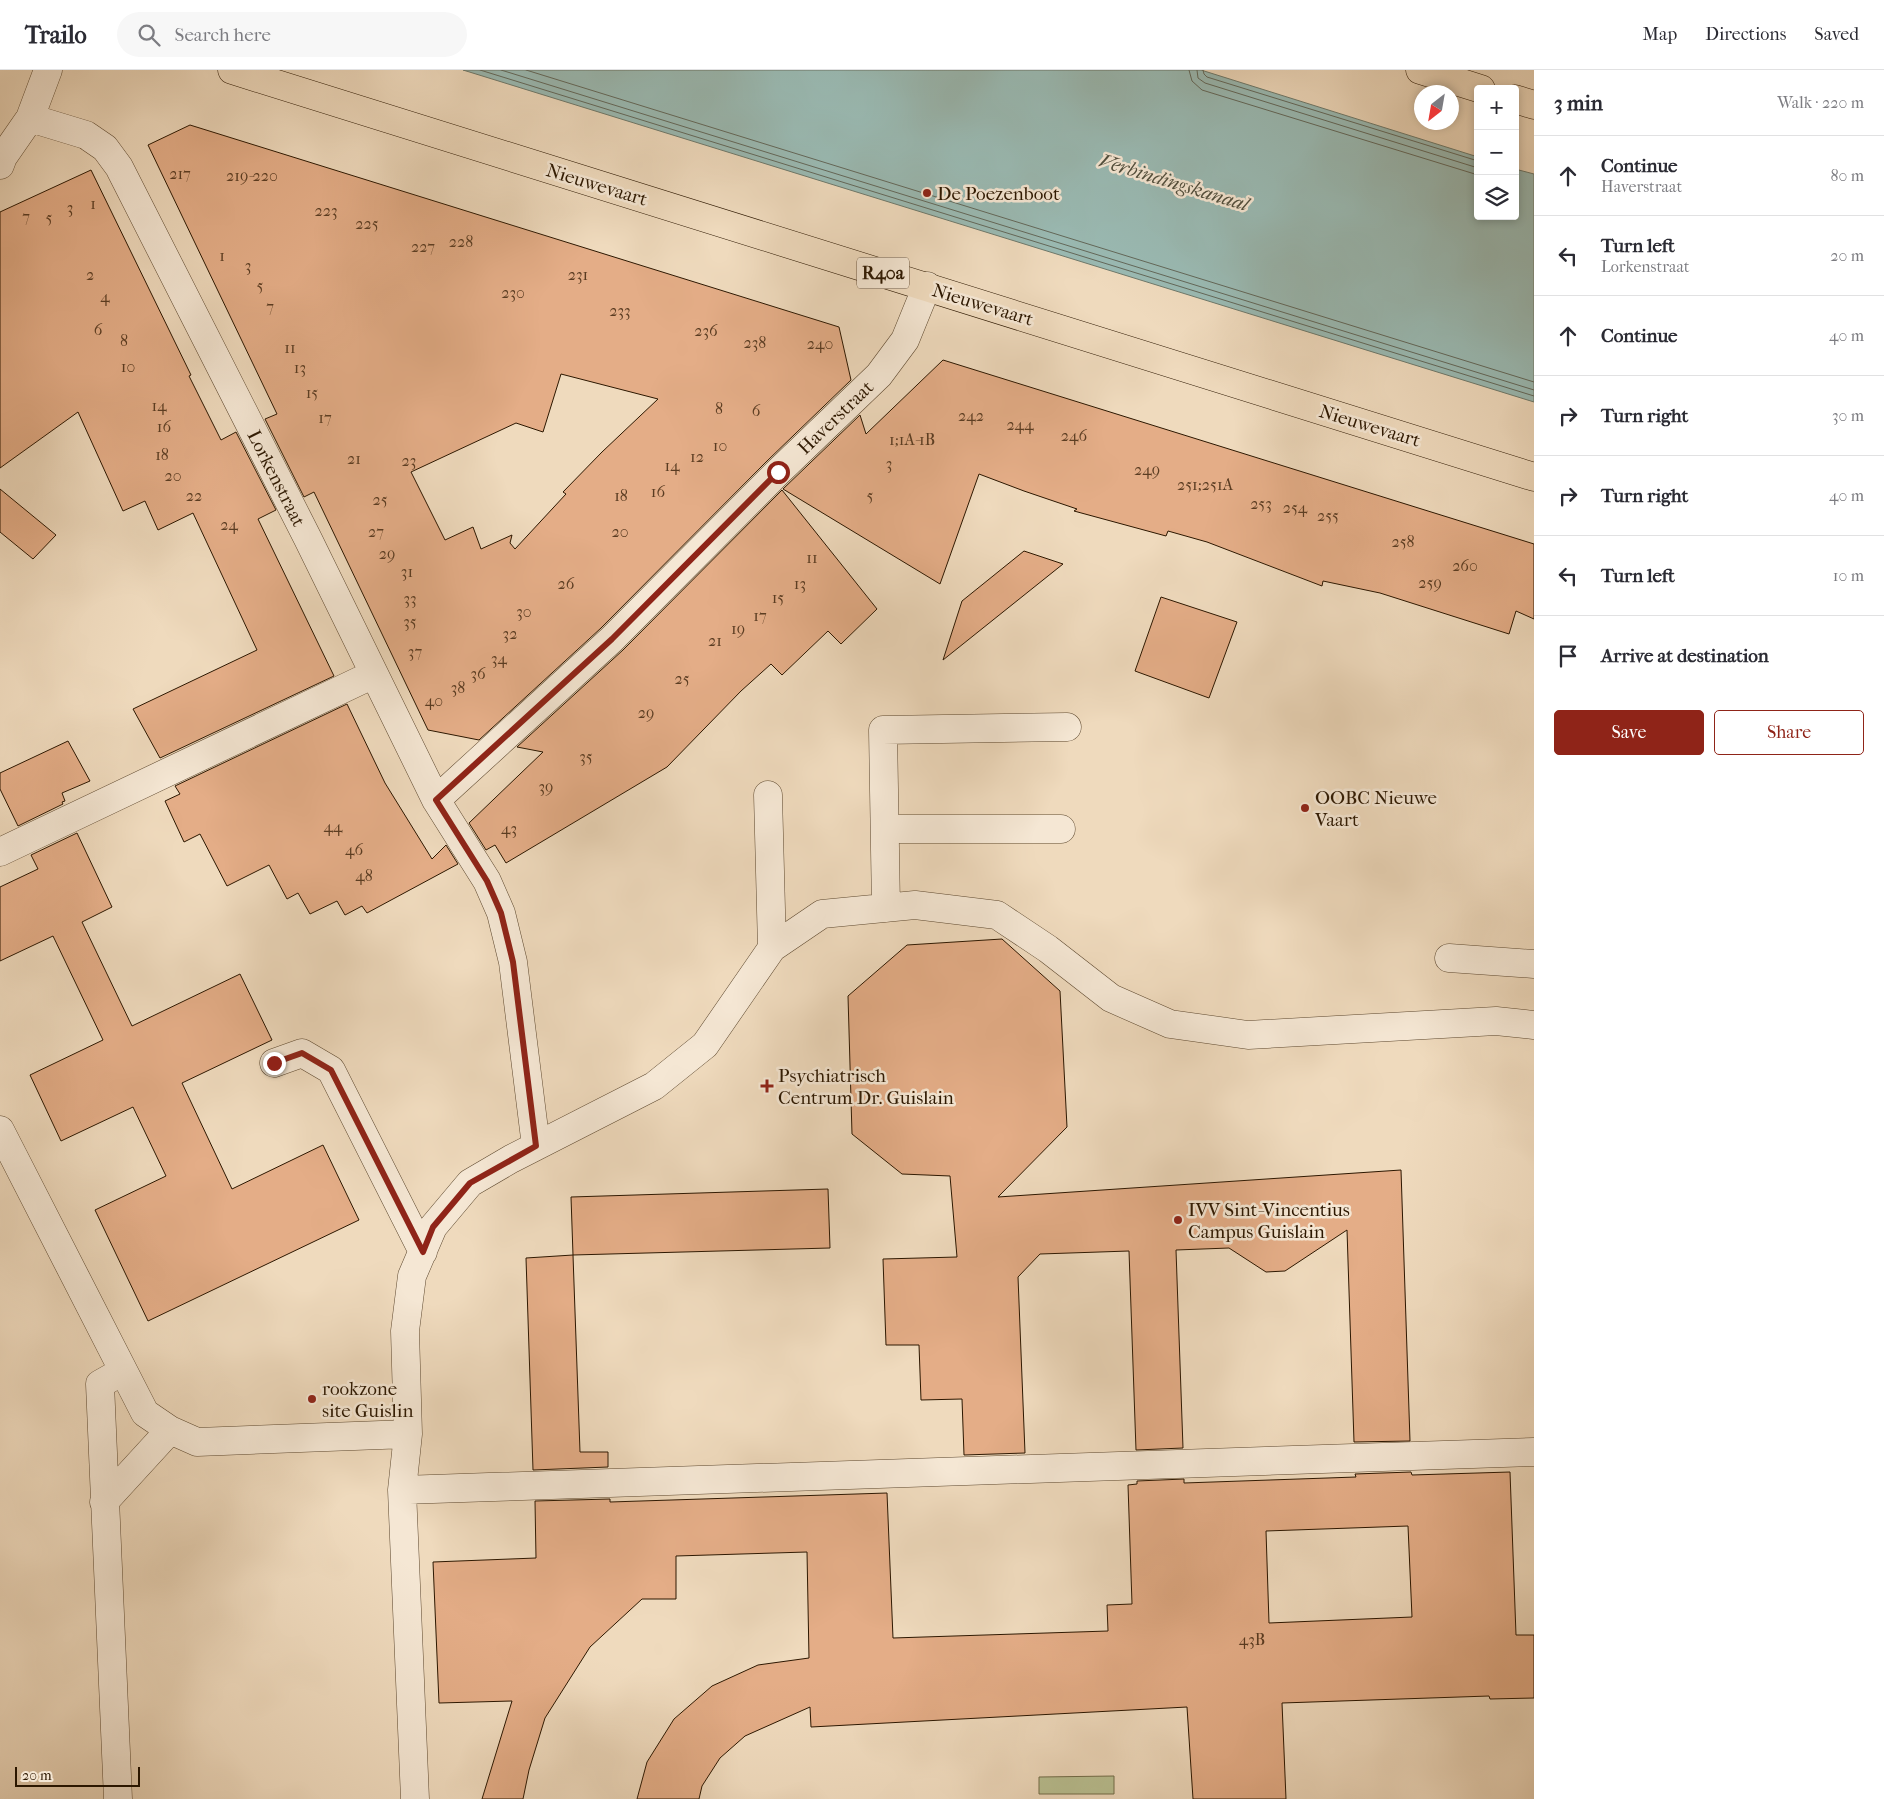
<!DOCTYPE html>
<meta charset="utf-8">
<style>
:root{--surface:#fff;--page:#f7f7f7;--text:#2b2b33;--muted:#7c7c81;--line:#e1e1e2;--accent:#8f2418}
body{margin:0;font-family:"IM FELL French Canon",serif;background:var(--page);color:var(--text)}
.controls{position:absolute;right:15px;top:15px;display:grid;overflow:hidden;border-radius:5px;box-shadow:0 2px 8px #0003}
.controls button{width:45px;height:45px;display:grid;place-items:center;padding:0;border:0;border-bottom:1px solid var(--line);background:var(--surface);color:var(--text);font:25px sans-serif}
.compass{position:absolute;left:1414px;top:15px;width:45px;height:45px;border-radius:50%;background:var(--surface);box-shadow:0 2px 8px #0003;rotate:211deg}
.scale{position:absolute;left:15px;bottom:12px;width:125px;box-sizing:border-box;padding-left:5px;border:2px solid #2c1700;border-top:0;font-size:14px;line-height:18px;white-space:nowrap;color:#2c1700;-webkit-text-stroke:4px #f5e7d4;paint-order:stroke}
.stop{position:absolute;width:15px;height:15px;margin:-11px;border:4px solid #8f2418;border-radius:50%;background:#fff}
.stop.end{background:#8f2418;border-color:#fff;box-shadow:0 1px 5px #0008}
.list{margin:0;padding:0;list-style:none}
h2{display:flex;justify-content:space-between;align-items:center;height:65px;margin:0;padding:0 20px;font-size:21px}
h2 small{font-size:16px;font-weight:400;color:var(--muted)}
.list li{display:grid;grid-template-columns:32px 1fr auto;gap:15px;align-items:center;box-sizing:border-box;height:80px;padding:0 20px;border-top:1px solid var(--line)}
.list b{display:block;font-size:19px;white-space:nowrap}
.list p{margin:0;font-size:16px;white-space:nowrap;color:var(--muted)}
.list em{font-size:16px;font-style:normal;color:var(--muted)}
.actions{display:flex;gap:10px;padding:15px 20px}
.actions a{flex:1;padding:11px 0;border:1px solid var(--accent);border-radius:5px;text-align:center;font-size:18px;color:var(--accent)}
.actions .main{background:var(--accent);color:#fff}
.icon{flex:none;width:28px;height:28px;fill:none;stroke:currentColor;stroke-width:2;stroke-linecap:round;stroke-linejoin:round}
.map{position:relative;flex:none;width:1534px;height:1729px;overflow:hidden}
header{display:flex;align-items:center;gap:30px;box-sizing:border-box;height:70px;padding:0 25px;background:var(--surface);border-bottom:1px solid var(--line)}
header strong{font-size:24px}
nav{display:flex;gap:28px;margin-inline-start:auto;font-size:18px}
.search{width:350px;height:45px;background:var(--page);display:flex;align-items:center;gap:12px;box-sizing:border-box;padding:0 18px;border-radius:28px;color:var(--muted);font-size:19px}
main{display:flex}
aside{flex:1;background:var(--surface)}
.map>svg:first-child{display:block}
.green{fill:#b9c092;stroke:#726c49}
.water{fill:#9abab3;stroke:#6e796b}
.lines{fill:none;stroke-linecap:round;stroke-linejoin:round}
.shore{stroke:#63685a;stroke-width:1}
.building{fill:#e4ad87;stroke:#2c1700;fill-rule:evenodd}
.minor-casing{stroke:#5d482f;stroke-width:29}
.major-casing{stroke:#2c1700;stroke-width:29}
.minor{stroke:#f5e7d4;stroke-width:28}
.major{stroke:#efdabd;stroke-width:28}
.route{stroke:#8f2418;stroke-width:6}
.poi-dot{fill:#8f2418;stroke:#f5e7d4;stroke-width:2}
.labels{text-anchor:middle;stroke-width:5;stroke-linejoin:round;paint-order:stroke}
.number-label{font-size:16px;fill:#5a3c22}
.shield{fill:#f5e7d4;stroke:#685540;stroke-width:1}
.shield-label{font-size:18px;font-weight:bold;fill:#2c1700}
.street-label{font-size:19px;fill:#2c1700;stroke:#f5e7d4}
.poi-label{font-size:19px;fill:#2c1700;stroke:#f5e7d4;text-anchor:start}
.water-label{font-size:20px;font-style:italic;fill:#52503f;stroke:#f5e7d4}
</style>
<header>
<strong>Trailo</strong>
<div class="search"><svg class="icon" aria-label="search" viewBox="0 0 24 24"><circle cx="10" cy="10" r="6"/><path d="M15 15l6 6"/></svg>Search here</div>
<nav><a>Map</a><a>Directions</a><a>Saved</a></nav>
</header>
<main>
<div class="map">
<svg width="1534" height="1729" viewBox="0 0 1534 1729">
<rect width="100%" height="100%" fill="#efdabd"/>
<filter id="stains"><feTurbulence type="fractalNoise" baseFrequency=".004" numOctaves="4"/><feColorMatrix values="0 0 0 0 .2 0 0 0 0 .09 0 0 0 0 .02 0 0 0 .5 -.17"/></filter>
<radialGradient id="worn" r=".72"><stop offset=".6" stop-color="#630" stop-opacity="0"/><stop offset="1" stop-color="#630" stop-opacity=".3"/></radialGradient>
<path class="green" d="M1114,1706V1724H1039V1707Z"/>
<path class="water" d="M463,0H1201L1478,87V146H1515V99L1534,104V332Z"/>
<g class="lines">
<path class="shore" d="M480,0L1534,326
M501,0L1534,320
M526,0L1534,312
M1189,0L1192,11L1202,20L1478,105
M1197,0L1198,8L1205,13L1478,98
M1203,0L1204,4L1207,7L1478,91"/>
</g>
<path class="building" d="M190,55L839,257L851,310L767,391L601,558L479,670L428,660L314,422L304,427L265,349L277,344L148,75ZM561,304L658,329L602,382L563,422L566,424L515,479L510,473L512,465L481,479L473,457L445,470L411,402L516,353L543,362Z
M91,100L191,305L189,306L221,370L236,362L276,440L258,449L334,606L160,688L133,639L257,580L193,443L158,460L145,431L123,441L78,342L0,398V142Z
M943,290L1534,474V549L1516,541L1509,564L1380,523L1323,511L1322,516L1207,472L1168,461L1166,466L1074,441L1077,439L1024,421L979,404L940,514L783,419L860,345L866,364Z
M0,419L56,465L33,489L0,462Z
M782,420L877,539L841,574L828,561L782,605L771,594L741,621L667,697L506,793L495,775L486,780L469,753L543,682L517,677L623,580Z
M1024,481L1063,494L943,590L962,531Z
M1161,527L1237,552L1209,628L1135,601Z
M347,634L385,713L432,789L446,775L458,794L367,843L362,836L345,845L337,831L310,844L298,823L287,829L269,795L227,816L200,764L184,772L165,731L180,724L175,716Z
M68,671L90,711L62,723L65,731L62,732L63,734L18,756L0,719V703Z
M77,763L112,837L82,852L132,956L240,904L272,970L182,1013L232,1119L323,1075L359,1150L148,1251L95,1140L166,1106L133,1037L61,1071L30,1005L103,970L53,866L0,891V817L38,799L31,785Z
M1002,869L1060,921L1067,1057L998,1127L1401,1100L1410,1371L1354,1372L1347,1160L1285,1201L1266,1202L1229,1178L1176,1180L1183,1378L1136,1380L1129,1181L1040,1184L1018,1207L1025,1383L964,1385L962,1329L921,1330L919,1275H886L883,1189L957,1187L950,1106L902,1104L852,1064L848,926L907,875Z
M828,1119L830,1178L573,1185L571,1127Z
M573,1185L580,1382H608V1397L533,1400L526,1188Z
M1411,1402L1412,1405L1510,1402L1516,1565H1534V1628L1490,1629L1489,1626L1282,1633L1286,1729H1193L1187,1637L811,1657L810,1637L745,1666L720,1688L702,1716L699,1729H637L647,1692L674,1649L712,1616L758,1595L809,1588L807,1482L676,1486V1529H642L590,1577L545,1648L529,1700L523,1729H482L512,1631L439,1633L433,1492L536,1488L535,1431L610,1429V1432L887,1423L893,1568L1108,1561L1107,1535L1132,1534L1128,1415L1137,1414V1411L1184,1409V1413L1356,1407L1355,1404ZM1408,1456L1412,1547L1269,1553L1266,1461Z"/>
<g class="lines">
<g class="minor-casing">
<path id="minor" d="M30,48L86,65L105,78L119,97L308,469L436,730L487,811L501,843L513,892L536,1076
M0,95L3,87L30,48L48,0
M768,725L772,878
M436,730L612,569L778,402L879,305L905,270L927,216
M885,759H1061
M0,782L374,604
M886,838L883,660L1067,657
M1449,888L1534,894
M274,993L302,983L331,1000L423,1182
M0,1060L145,1343L170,1360L197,1372L408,1364
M402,1420L1534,1382
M104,1432L170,1360
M118,1729L100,1314L123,1301
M415,1729L402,1420L408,1364L405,1261L412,1206L433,1157L470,1113L511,1089L654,1016L705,975L772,878L822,844L915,835L997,845L1048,879L1111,928L1170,954L1248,965L1496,951L1534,955"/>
</g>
<g class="major-casing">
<path id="major" d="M232,0L1534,407
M1420,0L1481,19
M1515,29L1534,35"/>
</g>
<use href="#minor" class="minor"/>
<use href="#major" class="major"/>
</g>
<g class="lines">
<path class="route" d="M274,993L302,983L331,1000L423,1182L433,1157L470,1113L536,1076L513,892L501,843L487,811L436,730L612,569L778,402"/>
</g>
<g class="poi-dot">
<circle cx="927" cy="123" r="5"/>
<circle cx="1305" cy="738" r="5"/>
<path d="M764.5 1008.5h5v5h5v5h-5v5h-5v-5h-5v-5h5z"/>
<circle cx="1178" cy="1150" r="5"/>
<circle cx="312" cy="1329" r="5"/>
</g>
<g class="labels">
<g class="number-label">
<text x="180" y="109">217</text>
<text x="252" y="111">219-220</text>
<text x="93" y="139">1</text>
<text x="70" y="143">3</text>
<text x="326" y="146">223</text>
<text x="26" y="152">7</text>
<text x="49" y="153">5</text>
<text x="367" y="159">225</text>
<text x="461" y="177">228</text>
<text x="423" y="182">227</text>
<text x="222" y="191">1</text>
<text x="248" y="201">3</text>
<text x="90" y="210">2</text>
<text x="578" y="210">231</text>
<text x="260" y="221">5</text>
<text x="513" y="228">230</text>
<text x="105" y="232">4</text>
<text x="270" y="242">7</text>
<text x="620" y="246">233</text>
<text x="98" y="265">6</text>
<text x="706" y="266">236</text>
<text x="124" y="276">8</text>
<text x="755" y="278">238</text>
<text x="820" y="279">240</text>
<text x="290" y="283">11</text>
<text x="128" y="302">10</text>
<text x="300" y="303">13</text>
<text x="312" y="328">15</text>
<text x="159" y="341">14</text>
<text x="719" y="344">8</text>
<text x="756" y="346">6</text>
<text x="971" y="351">242</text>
<text x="325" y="353">17</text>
<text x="1020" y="360">244</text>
<text x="164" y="362">16</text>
<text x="1074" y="371">246</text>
<text x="912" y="375">1;1A-1B</text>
<text x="720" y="381">10</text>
<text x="162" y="390">18</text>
<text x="697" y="392">12</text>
<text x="354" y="394">21</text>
<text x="409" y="396">23</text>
<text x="889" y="399">3</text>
<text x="672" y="401">14</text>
<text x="1147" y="405">249</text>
<text x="173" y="411">20</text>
<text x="1205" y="420">251;251A</text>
<text x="658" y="427">16</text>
<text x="194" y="431">22</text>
<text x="621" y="431">18</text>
<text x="870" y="431">5</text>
<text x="380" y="435">25</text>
<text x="1261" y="439">253</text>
<text x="1295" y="443">254</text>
<text x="1328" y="451">255</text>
<text x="229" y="460">24</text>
<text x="376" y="467">27</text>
<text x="620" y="467">20</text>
<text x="1403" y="477">258</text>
<text x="387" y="489">29</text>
<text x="812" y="493">11</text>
<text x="1465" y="501">260</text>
<text x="407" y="507">31</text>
<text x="1430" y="518">259</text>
<text x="566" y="519">26</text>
<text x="800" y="519">13</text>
<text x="778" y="533">15</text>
<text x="410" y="534">33</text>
<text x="524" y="547">30</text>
<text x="760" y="551">17</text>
<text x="410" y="557">35</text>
<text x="738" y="564">19</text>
<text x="510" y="569">32</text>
<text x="715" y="576">21</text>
<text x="415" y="587">37</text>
<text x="499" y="594">34</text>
<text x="478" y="609">36</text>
<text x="682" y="614">25</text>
<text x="458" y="623">38</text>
<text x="434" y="636">40</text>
<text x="646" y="648">29</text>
<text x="586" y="692">35</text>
<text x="546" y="722">39</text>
<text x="333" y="762">44</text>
<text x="509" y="764">43</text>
<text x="354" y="785">46</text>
<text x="364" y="811">48</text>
<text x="1252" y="1575">43B</text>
</g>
<rect class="shield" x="857" y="187.5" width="52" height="31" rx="4"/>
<g class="shield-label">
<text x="883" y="209">R40a</text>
</g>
<g class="street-label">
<text transform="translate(597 114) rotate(17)" y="7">Nieuwevaart</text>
<text transform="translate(983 234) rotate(17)" y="7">Nieuwevaart</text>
<text transform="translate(835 347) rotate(-44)" y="7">Haverstraat</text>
<text transform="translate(1370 355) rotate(17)" y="7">Nieuwevaart</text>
<text transform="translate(277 408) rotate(63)" y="7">Lorkenstraat</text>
</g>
<g class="poi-label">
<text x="937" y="130">De Poezenboot</text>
<text x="1315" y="734">OOBC Nieuwe<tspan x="1315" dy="22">Vaart</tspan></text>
<text x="778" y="1012">Psychiatrisch<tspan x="778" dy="22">Centrum Dr. Guislain</tspan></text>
<text x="1188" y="1146">IVV Sint-Vincentius<tspan x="1188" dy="22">Campus Guislain</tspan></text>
<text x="322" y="1325">rookzone<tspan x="322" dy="22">site Guislin</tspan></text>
</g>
<g class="water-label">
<text transform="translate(1174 112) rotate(17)" y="7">Verbindingskanaal</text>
</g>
</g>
<rect width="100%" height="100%" filter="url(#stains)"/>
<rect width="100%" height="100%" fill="url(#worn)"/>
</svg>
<div class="controls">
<button>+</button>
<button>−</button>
<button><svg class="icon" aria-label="layers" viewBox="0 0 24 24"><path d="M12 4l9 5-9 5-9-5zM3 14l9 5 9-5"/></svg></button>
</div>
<svg class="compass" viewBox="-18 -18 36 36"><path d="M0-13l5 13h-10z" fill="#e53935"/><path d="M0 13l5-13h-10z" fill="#7c7c81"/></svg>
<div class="scale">20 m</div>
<div class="stop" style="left:778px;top:402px"></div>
<div class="stop end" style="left:274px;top:993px"></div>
</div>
<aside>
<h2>3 min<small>Walk · 220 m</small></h2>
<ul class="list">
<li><svg class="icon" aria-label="ahead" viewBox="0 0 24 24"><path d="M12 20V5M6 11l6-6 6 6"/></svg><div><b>Continue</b><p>Haverstraat</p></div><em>80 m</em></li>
<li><svg class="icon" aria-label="left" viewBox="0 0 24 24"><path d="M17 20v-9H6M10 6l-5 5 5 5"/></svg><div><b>Turn left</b><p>Lorkenstraat</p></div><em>20 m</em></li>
<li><svg class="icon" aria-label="ahead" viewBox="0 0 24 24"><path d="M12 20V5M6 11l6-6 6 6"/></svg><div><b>Continue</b></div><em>40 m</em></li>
<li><svg class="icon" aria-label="right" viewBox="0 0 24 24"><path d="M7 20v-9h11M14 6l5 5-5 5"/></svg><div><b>Turn right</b></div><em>30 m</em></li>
<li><svg class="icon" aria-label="right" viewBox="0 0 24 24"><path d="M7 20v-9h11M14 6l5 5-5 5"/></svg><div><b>Turn right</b></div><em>40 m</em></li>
<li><svg class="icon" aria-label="left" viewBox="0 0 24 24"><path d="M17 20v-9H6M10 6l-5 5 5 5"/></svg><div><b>Turn left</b></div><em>10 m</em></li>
<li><svg class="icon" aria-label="arrive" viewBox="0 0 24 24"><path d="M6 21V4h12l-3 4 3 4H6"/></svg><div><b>Arrive at destination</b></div></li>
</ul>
<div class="actions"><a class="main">Save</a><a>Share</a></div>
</aside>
</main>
